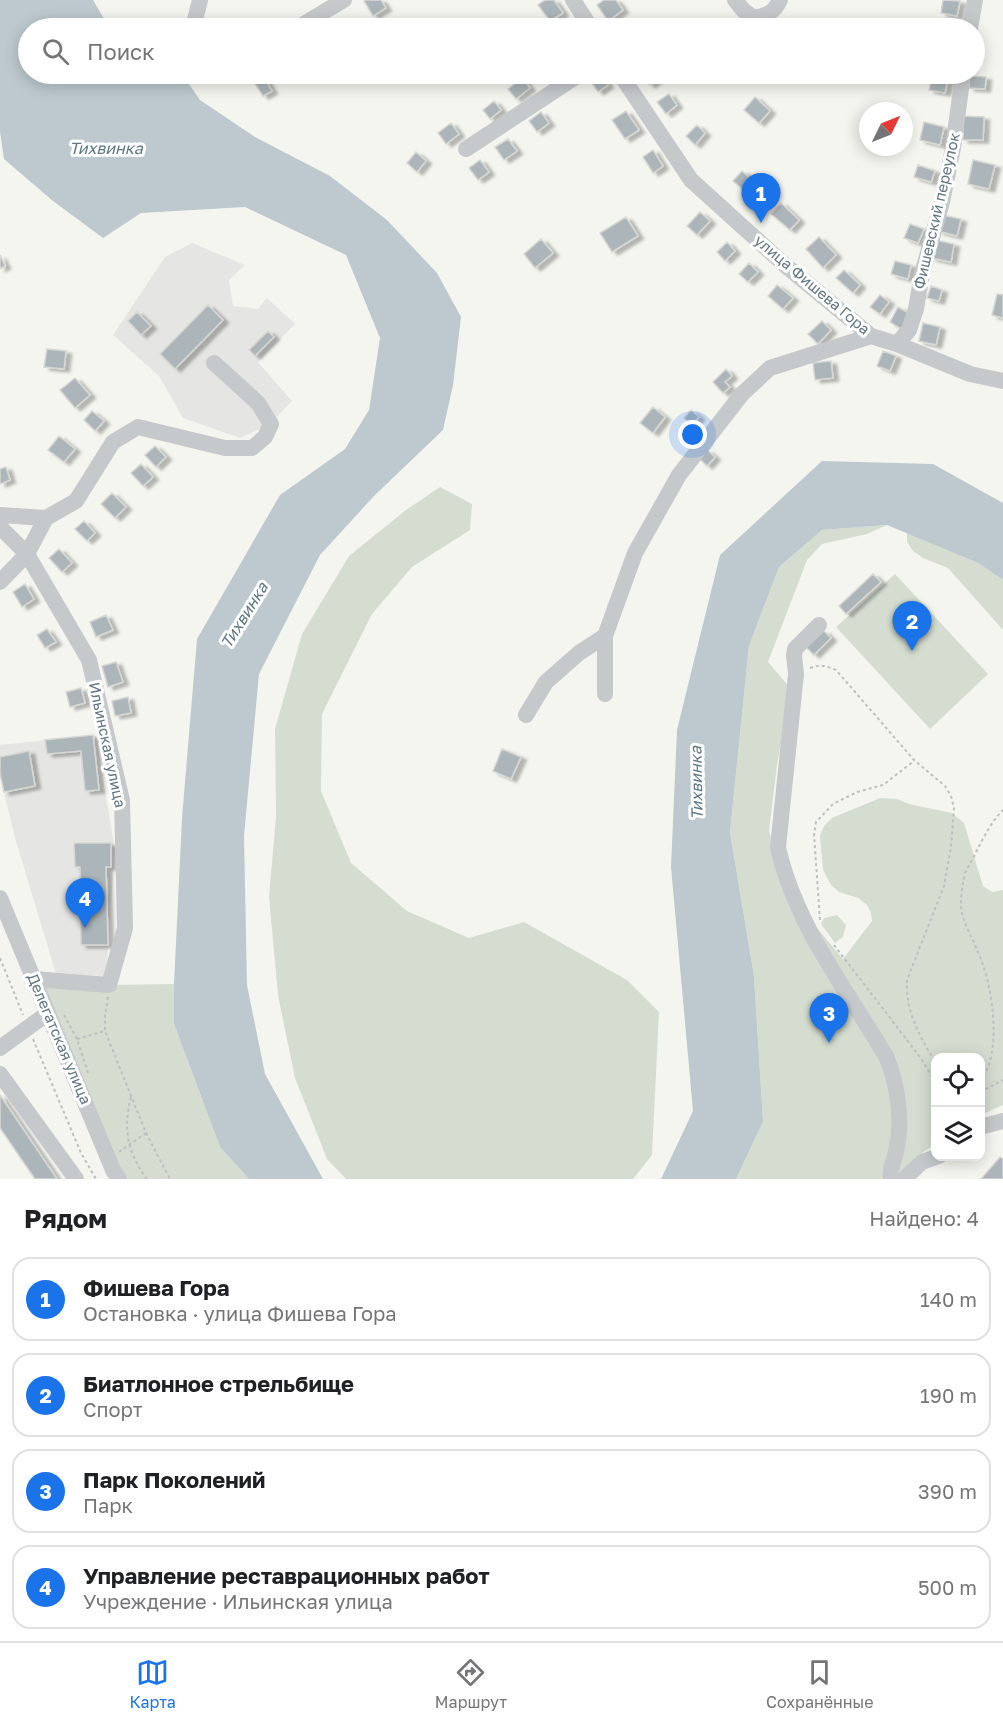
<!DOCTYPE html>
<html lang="ru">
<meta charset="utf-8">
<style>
:root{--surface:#fff;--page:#f2f2f2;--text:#202124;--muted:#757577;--line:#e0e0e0;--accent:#1a73e8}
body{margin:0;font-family:"Golos Text",sans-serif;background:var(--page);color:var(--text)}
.controls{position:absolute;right:18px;bottom:18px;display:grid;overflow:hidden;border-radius:12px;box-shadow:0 3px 15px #0003}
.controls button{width:54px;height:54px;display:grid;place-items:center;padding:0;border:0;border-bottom:2px solid var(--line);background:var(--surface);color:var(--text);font:30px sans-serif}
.compass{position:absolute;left:859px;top:102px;width:54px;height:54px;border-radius:50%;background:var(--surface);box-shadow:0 3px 15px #0003;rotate:47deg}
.you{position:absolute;left:693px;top:435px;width:21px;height:21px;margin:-15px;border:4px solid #fff;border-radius:50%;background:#1a73e8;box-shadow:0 0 0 9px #1a73e833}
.badge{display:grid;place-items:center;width:39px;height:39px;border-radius:50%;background:var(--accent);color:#fff;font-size:20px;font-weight:700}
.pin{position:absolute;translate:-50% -50px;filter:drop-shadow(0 2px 3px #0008)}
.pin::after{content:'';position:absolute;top:32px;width:21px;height:18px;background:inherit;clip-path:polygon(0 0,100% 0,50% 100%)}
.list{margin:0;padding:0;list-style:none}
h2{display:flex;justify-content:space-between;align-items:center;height:78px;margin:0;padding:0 24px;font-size:26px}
h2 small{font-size:20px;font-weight:400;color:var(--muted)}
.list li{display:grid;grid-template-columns:39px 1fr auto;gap:18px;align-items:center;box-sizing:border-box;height:84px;margin:0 12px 12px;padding:0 12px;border:2px solid var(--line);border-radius:18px}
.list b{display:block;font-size:22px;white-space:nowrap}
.list p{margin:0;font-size:20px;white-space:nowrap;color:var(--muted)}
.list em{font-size:20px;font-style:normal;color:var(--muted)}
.icon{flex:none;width:33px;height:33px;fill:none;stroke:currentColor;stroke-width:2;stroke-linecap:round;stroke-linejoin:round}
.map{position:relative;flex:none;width:1003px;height:1179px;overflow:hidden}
.search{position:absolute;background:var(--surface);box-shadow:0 3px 15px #0003;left:18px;right:18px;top:18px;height:66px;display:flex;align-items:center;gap:15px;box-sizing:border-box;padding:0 21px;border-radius:33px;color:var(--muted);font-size:22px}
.sheet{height:462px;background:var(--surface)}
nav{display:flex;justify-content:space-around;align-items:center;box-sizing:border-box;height:84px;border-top:2px solid var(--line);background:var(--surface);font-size:16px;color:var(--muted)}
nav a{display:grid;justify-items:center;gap:3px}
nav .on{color:var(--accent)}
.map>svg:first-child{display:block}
.built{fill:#e5e6e4}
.green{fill:#d5ddd1}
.water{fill:#bdc9ce}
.building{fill:#acb5b9;stroke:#d6d6d3;stroke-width:1.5;filter:url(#shadow)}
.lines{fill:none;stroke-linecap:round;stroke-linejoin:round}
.path{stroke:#bdbfc1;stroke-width:2;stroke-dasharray:3 3;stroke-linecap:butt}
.minor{stroke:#c6c9cc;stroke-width:16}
.labels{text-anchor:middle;stroke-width:6;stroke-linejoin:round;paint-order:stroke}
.street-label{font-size:15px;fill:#617584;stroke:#fff}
.water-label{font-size:16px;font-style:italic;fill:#5c7882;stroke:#fff}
</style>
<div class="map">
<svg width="1003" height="1179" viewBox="0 0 1003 1179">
<defs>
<filter id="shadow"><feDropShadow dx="5.5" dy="3" stdDeviation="1.5" flood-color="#0004"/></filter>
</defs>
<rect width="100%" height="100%" fill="#f5f5f0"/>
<path class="built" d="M192,243L245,265L229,280L233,306L258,309L267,298L295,324L258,362L292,401L269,425L240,438L183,418L159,376L113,335L165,257Z
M93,735L96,736L115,851L108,945L107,976L56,974L15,838L0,775V745Z"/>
<path class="green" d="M440,487L472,504L470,530L412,567L372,614L322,714L321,791L351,863L407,911L469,938L524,922L627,980L659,1012L652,1155L633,1179H346L327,1159L295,1078L278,995L269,897L276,816L275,729L302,634L349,556L406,510Z
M887,525L867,534L822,544L807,560L768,662L791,689L777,765L769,831L779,866L796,903L843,959L872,921L871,913L867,905L858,898L839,892L831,885L823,870L820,836L824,826L832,818L880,798L897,799L909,804L952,813L964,823L983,886L992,892L1003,890V1105L981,1115L980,1058H936L935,1144L915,1158L898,1179H736L763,1122L754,976L730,832L749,646L779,567L822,530Z
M907,533L978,563L1003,580V630L948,568L923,558L913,551L907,542Z
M895,574L988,674L930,729L836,627Z
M837,915L846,925L843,937L835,943L821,924L824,918Z
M39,978L109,985L174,984V1024L220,1147L249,1179H127L118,1164Z"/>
<path class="water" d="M0,0H93L106,22L116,28H28V74H182L200,100L255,137L330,176L387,220L437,273L461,317L453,385L443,430L374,496L320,555L259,674L244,836L247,985L265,1074L323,1179H249L220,1147L174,1024V984L182,818L197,639L280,495L345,449L369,410L380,338L346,255L245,207L141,213L103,238L53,201L4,159L0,132Z
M822,461L933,464L1003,503V580L978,563L887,525L822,530L779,567L749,646L730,832L754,976L763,1122L736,1179H661L693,1111L671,867L677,730L720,555Z"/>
<path class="building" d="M366,0H381L386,8L373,16L364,1Z
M545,0H554L563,13L550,21L538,5Z
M604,0H616L623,10L608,21L597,5Z
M943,0L960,1L957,16L941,13Z
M262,74L272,91L263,96L252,79Z
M591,74H601L608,85L598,92L587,76Z
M643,74H661L662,75L650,85L641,75Z
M932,76L948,79L945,93L929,90Z
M970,76L986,77L985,89L969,88Z
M522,78L530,88L516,99L508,89Z
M669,94L677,105L666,114L657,102Z
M755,97L770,111L759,123L744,110Z
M494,101L501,110L490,119L483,110Z
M626,111L639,130L625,139L612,120Z
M541,112L549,123L537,132L529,121Z
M963,116L984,117L983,140H963Z
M924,122L944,127L940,145L920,140Z
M451,123L459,134L446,144L438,133Z
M697,125L705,133L695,145L686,136Z
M508,139L517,151L504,160L495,147Z
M653,150L663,166L653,173L643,157Z
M416,152L426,161L417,172L407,163Z
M480,160L489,172L478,180L469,168Z
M973,160L995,165L989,189L968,184Z
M918,165L935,171L931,182L914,177Z
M742,171L755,182L746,192L733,181Z
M781,203L799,220L790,230L771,214Z
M700,212L710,221L697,235L687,226Z
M942,215L961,219L957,236L938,231Z
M626,217L638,236L612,252L600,233Z
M910,224L924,229L918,243L904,238Z
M819,237L836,255L823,268L806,249Z
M541,239L553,253L535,268L524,254Z
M935,240L954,244L951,262L931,258Z
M727,242L735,251L725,261L717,252Z
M0,255L5,266L0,269Z
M895,261L911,265L908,279L891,274Z
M749,263L758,272L748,282L739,274Z
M844,270L860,285L853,293L836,278Z
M777,285L793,298L783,309L768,296Z
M931,286L942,290L939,301L927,298Z
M997,294L1003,295V318L992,315Z
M880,295L889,302L880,314L870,307Z
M208,305L223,320L175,369L160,354Z
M898,307L910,314L901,329L890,322Z
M137,312L151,326L141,335L128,321Z
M822,321L831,330L818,344L808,334Z
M923,323L940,327L936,345L919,341Z
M268,331L274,337L255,356L249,350Z
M47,349L66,351L64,369L44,367Z
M883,351L896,356L890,371L877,366Z
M831,361L833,378L815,380L813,363Z
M726,369L732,376L725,382L730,387L723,393L713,382Z
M75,378L90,395L75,408L60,390Z
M653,407L665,417L653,433L640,423Z
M691,410L699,417L692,425L684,418Z
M92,411L104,421L95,431L84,420Z
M59,436L75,449L64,462L48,450Z
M155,446L166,457L156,467L145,455Z
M707,450L715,457L707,466L699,458Z
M141,464L153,477L143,486L131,473Z
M6,467L10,480L0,484V469Z
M112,493L126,507L115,518L101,504Z
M84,521L95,533L87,541L75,529Z
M59,549L72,563L62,572L49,558Z
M873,574L881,582L846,614L839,606Z
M25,584L34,599L22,607L13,592Z
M106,615L113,630L96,637L90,622Z
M47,629L56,642L45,648L37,635Z
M824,631L831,638L814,655L806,647Z
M116,662L123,682L108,687L102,666Z
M81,688L85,703L70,707L66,692Z
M128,697L131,713L115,716L112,701Z
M93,735L99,790L85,791L81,751L47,754L45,740Z
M502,749L521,757L511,779L493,771Z
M29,751L35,786L4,792L0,774V757Z
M74,843H111V867H106L108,945H81L80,867H75Z
M0,1095L57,1179H35L0,1128Z
M1000,1157L1003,1159V1179H981Z"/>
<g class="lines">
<path class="path" d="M810,668C820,664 827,666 836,670L914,760L945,786L951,796L954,808L951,847L944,886L907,980C905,1011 920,1037 936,1063
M820,920L814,835L816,822L833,804L857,792L883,785L914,761
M834,945L920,1057L936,1083
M0,958L23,1015
M108,997L105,1016V1031L146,1133L170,1179
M64,1015L77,1039L88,1073
M33,1039L81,1153L96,1179
M77,1039L105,1031
M980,1081C1003,1054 993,985 978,952C972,937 964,924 961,909C960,902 963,880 965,873C968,866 973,859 976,852C984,837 991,822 1003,810
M980,1092L1003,1080
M131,1097C123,1129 127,1152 147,1179
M119,1152L146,1133"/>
<path class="minor" d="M573,0L591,28
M735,0L743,10L754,18C767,15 774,13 780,0
M193,28L200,0
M297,28L344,0
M970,28L975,0
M620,74L691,180L786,266L871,336L897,344L970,374L1003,381
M466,149L580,74
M897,344L909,330L916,309L922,274L942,202L953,148L963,74
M0,515L46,518
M0,527L27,554L89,660L122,800L125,928L109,985L34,979
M0,582L27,554L46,518L76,501L113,442L138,427L225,448H252L265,437L271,424L258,403L214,363
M819,625L795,649L794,655L796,674L778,847C795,925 847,990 887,1058C898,1087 903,1121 896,1152C894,1163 889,1167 891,1179
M605,694V636
M526,715L546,682L579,653L605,636L635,553L679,475L742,394L770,368L871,336
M0,898L113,1170L119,1179
M0,1048L48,1013
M0,1074L76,1179
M980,1127L1003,1121
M904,1179L922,1162L939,1156"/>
</g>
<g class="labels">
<g class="street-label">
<text transform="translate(937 211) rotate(-77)" y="5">Фишевский переулок</text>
<text transform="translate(812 285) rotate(40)" y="5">улица Фишева Гора</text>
<text transform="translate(107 745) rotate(78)" y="5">Ильинская улица</text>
<text transform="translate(59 1039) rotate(67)" y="5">Делегатская улица</text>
</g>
<g class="water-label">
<text x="106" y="154">Тихвинка</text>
<text transform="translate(244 615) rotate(-58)" y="6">Тихвинка</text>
<text transform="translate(696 783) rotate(-91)" y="6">Тихвинка</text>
</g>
</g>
</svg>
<div class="controls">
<button><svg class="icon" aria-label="locate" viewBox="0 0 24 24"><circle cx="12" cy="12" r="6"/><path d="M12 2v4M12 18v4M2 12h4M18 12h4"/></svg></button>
<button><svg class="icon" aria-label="layers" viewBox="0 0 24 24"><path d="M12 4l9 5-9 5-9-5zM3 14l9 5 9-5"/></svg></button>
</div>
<svg class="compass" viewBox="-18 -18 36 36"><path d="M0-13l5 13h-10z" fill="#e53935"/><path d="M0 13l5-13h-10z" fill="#757577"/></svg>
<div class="you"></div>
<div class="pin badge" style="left:761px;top:223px">1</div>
<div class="pin badge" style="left:912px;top:651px">2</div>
<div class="pin badge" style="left:829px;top:1043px">3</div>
<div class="pin badge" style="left:85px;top:928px">4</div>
<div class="search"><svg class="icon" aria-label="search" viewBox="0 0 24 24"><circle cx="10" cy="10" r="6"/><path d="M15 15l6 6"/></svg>Поиск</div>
</div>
<section class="sheet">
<h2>Рядом<small>Найдено: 4</small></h2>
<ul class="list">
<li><span class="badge">1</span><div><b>Фишева Гора</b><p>Остановка · улица Фишева Гора</p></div><em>140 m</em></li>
<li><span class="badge">2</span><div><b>Биатлонное стрельбище</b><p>Спорт</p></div><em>190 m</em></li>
<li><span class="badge">3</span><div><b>Парк Поколений</b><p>Парк</p></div><em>390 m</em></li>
<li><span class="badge">4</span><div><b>Управление реставрационных работ</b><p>Учреждение · Ильинская улица</p></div><em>500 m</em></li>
</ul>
</section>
<nav>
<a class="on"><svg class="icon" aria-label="map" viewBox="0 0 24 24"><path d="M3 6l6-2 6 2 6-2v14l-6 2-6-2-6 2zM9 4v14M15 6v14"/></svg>Карта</a>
<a><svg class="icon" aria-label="directions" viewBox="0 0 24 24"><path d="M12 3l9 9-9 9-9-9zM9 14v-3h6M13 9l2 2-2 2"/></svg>Маршрут</a>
<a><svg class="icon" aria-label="saved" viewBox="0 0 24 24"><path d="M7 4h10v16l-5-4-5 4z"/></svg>Сохранённые</a>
</nav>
